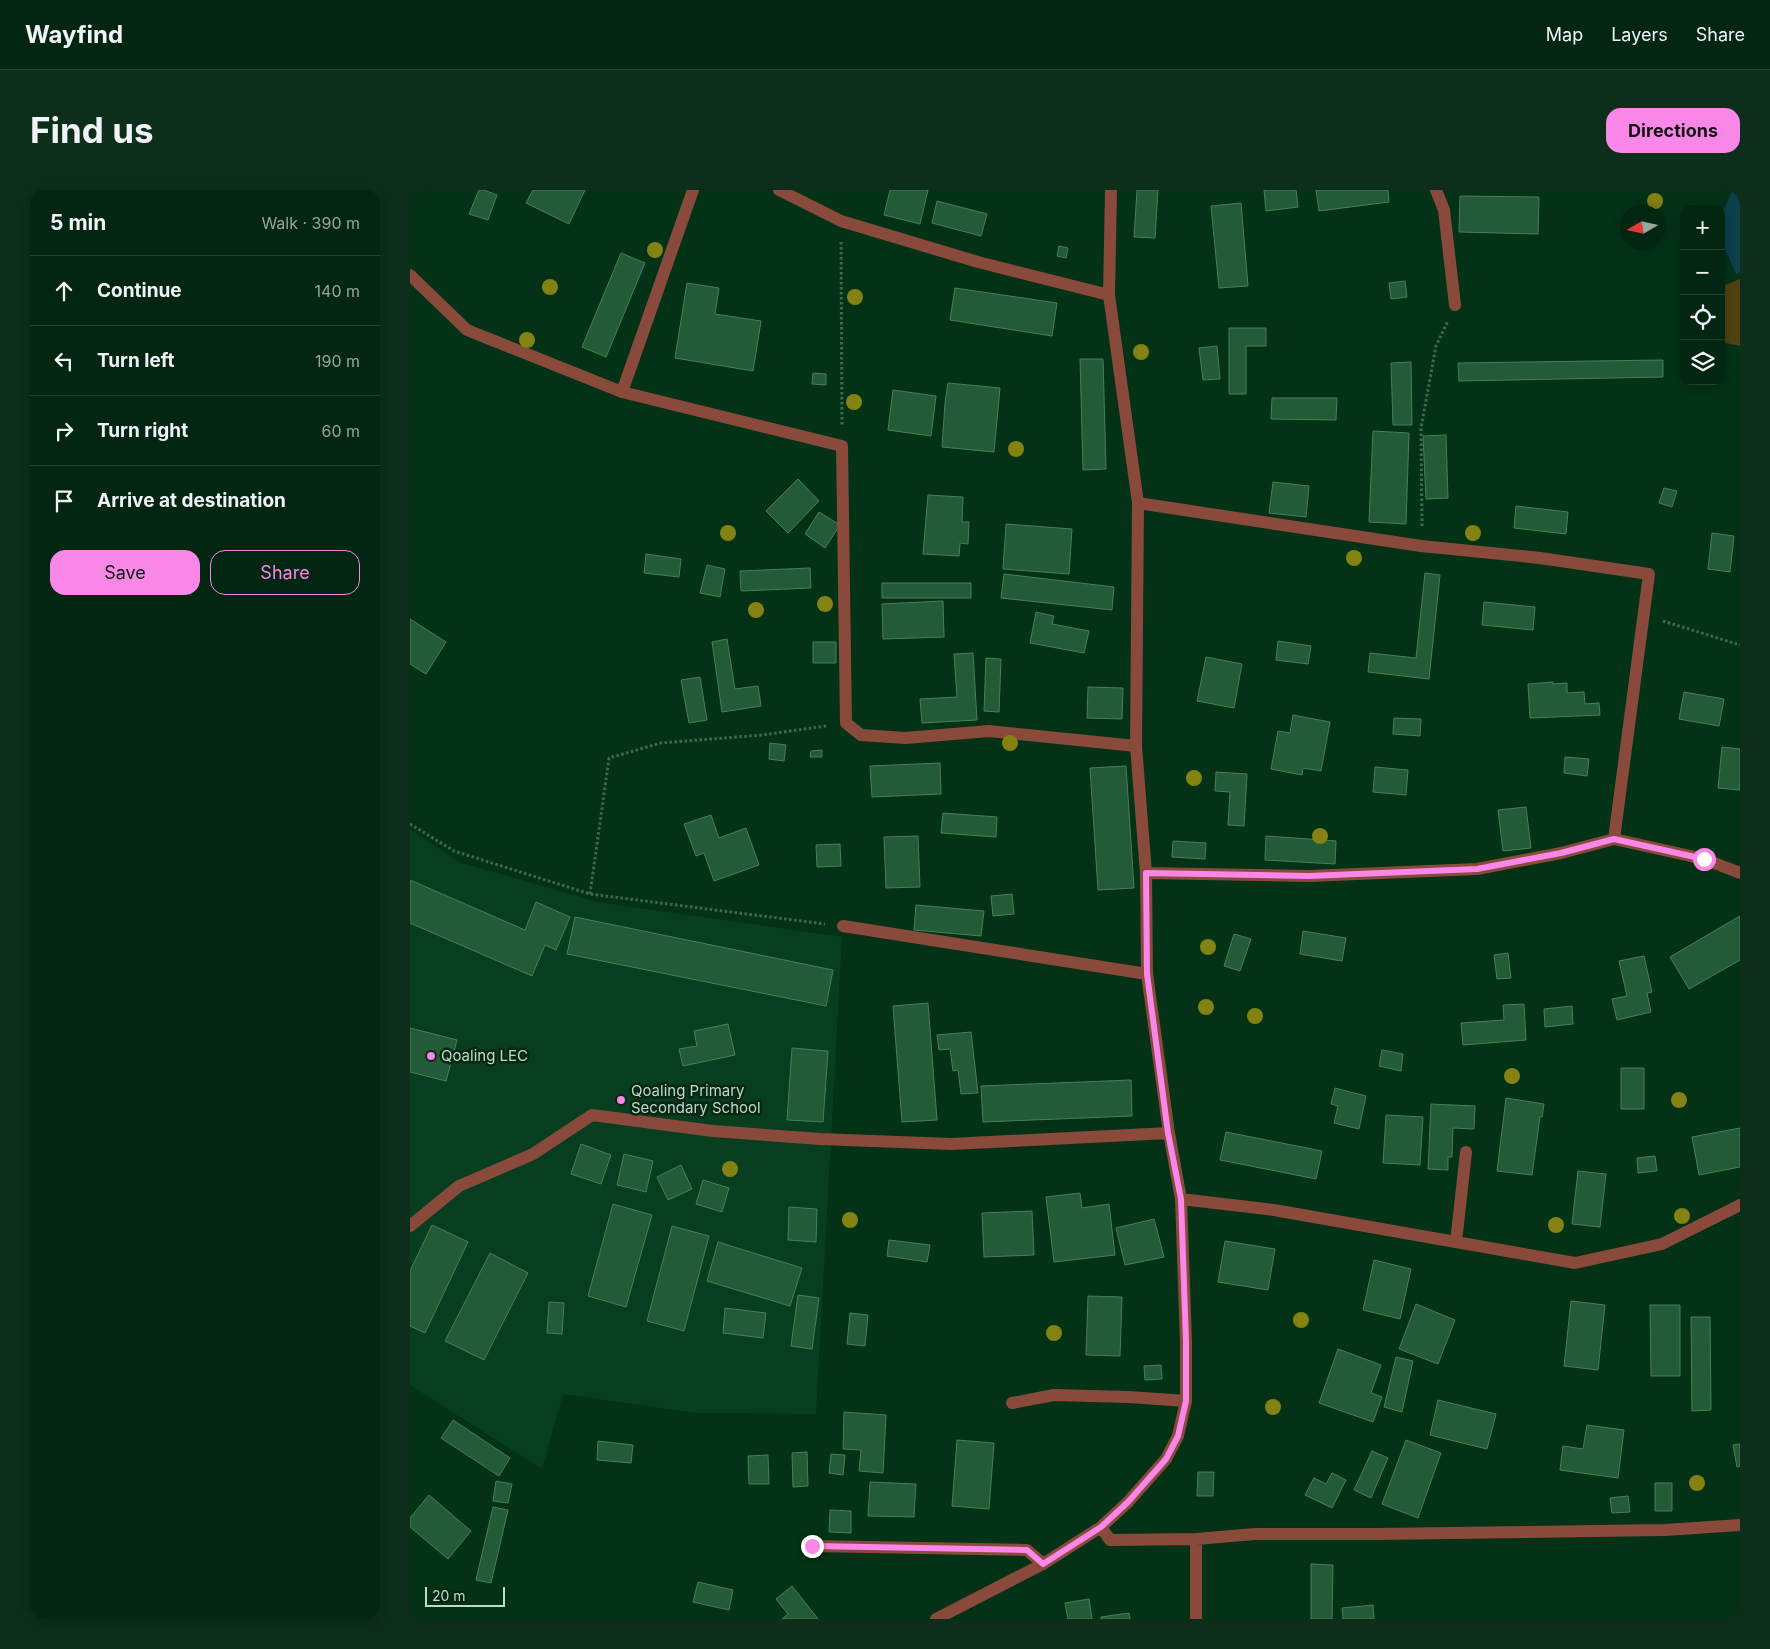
<!DOCTYPE html>
<meta charset="utf-8">
<style>
:root{--surface:#022611;--page:#0c2e1a;--text:#f1f3f6;--muted:#96a59f;--line:#234331;--accent:#f987e8}
body{margin:0;font-family:Inter,sans-serif;background:var(--page);color:var(--text)}
.controls{position:absolute;right:15px;top:15px;display:grid;overflow:hidden;border-radius:10px;box-shadow:0 2px 12px #0003}
.controls button{width:45px;height:45px;display:grid;place-items:center;padding:0;border:0;border-bottom:1px solid var(--line);background:var(--surface);color:var(--text);font:25px sans-serif}
.compass{position:absolute;left:1210px;top:15px;width:45px;height:45px;border-radius:50%;background:var(--surface);box-shadow:0 2px 12px #0003;rotate:261deg}
.scale{position:absolute;left:15px;bottom:12px;width:80px;box-sizing:border-box;padding-left:5px;border:2px solid #bedbc6;border-top:0;font-size:14px;line-height:18px;white-space:nowrap;color:#bedbc6;-webkit-text-stroke:4px #072613;paint-order:stroke}
.stop{position:absolute;width:15px;height:15px;margin:-11px;border:4px solid #f987e8;border-radius:50%;background:#fff}
.stop.end{background:#f987e8;border-color:#fff;box-shadow:0 1px 5px #0008}
.list{margin:0;padding:0;list-style:none}
h2{display:flex;justify-content:space-between;align-items:center;height:65px;margin:0;padding:0 20px;font-size:21px}
h2 small{font-size:16px;font-weight:400;color:var(--muted)}
.list li{display:grid;grid-template-columns:32px 1fr auto;gap:15px;align-items:center;box-sizing:border-box;height:70px;padding:0 20px;border-top:1px solid var(--line)}
.list b{display:block;font-size:19px;white-space:nowrap}
.list em{font-size:16px;font-style:normal;color:var(--muted)}
.actions{display:flex;gap:10px;padding:15px 20px}
.actions a{flex:1;padding:11px 0;border:1px solid var(--accent);border-radius:15px;text-align:center;font-size:18px;color:var(--accent)}
.actions .main{background:var(--accent);color:#111}
.icon{flex:none;width:28px;height:28px;fill:none;stroke:currentColor;stroke-width:2;stroke-linecap:round;stroke-linejoin:round}
.map{position:relative;flex:none;width:1330px;height:1429px;overflow:hidden;border-radius:15px}
header{display:flex;align-items:center;gap:30px;box-sizing:border-box;height:70px;padding:0 25px;background:var(--surface);border-bottom:1px solid var(--line)}
header strong{font-size:24px}
nav{display:flex;gap:28px;margin-inline-start:auto;font-size:18px}
.intro{display:flex;align-items:center;justify-content:space-between;box-sizing:border-box;height:120px;padding:0 30px}
h1{margin:0;font-size:35px}
.button{padding:12px 22px;border-radius:15px;background:var(--accent);color:#111;font-size:18px;font-weight:700}
main{display:flex;gap:30px;padding:0 30px}
aside{flex:1;background:var(--surface);border-radius:15px;box-shadow:0 2px 12px #0003}
.map>svg:first-child{display:block}
.built{fill:#083e20}
.green{fill:#504210}
.water{fill:#0c414b}
.building{fill:#235a37;stroke:#478059}
.lines{fill:none;stroke-linecap:round;stroke-linejoin:round}
.path{stroke:#406950;stroke-width:3;stroke-dasharray:2.5 2.5;stroke-linecap:butt}
.minor{stroke:#894a3c;stroke-width:12}
.tree{fill:#848213}
.route{stroke:#f987e8;stroke-width:6}
.poi-dot{fill:#f987e8;stroke:#072613;stroke-width:2}
.labels{text-anchor:middle;stroke-width:5;stroke-linejoin:round;paint-order:stroke}
.poi-label{font-size:15px;fill:#bedbc6;stroke:#072613;text-anchor:start}
</style>
<header>
<strong>Wayfind</strong>
<nav><a>Map</a><a>Layers</a><a>Share</a></nav>
</header>
<div class="intro"><h1>Find us</h1><a class="button">Directions</a></div>
<main>
<aside>
<h2>5 min<small>Walk · 390 m</small></h2>
<ul class="list">
<li><svg class="icon" aria-label="ahead" viewBox="0 0 24 24"><path d="M12 20V5M6 11l6-6 6 6"/></svg><div><b>Continue</b></div><em>140 m</em></li>
<li><svg class="icon" aria-label="left" viewBox="0 0 24 24"><path d="M17 20v-9H6M10 6l-5 5 5 5"/></svg><div><b>Turn left</b></div><em>190 m</em></li>
<li><svg class="icon" aria-label="right" viewBox="0 0 24 24"><path d="M7 20v-9h11M14 6l5 5-5 5"/></svg><div><b>Turn right</b></div><em>60 m</em></li>
<li><svg class="icon" aria-label="arrive" viewBox="0 0 24 24"><path d="M6 21V4h12l-3 4 3 4H6"/></svg><div><b>Arrive at destination</b></div></li>
</ul>
<div class="actions"><a class="main">Save</a><a>Share</a></div>
</aside>
<div class="map">
<svg width="1330" height="1429" viewBox="0 0 1330 1429">
<rect width="100%" height="100%" fill="#033217"/>
<path class="built" d="M0,639L49,672L187,712L432,747L406,1224L286,1223L153,1204L132,1279L0,1195Z"/>
<path class="green" d="M1330,89V156L1311,152V101L1315,95Z"/>
<path class="water" d="M1323,0H1330V82L1326,84L1311,50V25Z"/>
<path class="building" d="M69,0H74L87,5L78,30L59,24Z
M123,0H175L159,34L116,13Z
M480,0H518L510,34L474,25Z
M727,0H748L745,48L724,47Z
M854,0H886L888,17L856,21Z
M906,0H978L979,12L909,21Z
M1050,6L1129,7L1128,44L1049,42Z
M527,11L577,24L571,46L522,33Z
M831,13L838,96L809,98L801,16Z
M649,56L658,58L656,68L647,66Z
M211,63L235,73L196,167L172,157Z
M995,91L997,107L981,109L979,93Z
M277,93L309,98L305,124L351,131L343,181L265,168Z
M545,98L647,113L642,146L540,130Z
M819,138H856V156H836V204H819Z
M807,156L810,189L793,190L789,158Z
M670,169H693L696,279L673,280Z
M1253,170V187L1049,191L1048,173Z
M1001,172L1002,235H983L981,173Z
M403,183L416,184V195L402,194Z
M538,193L590,198L584,262L532,257L535,213Z
M483,200L526,206L521,246L478,240Z
M862,208H927L926,230L861,229Z
M963,241L999,243L996,334L959,332Z
M1036,245L1038,308L1016,309L1013,246Z
M388,289L409,311L378,343L356,321Z
M863,292L899,296L896,327L859,323Z
M1254,298L1267,301L1262,317L1249,313Z
M518,305L553,307L552,332H559L558,354L550,353L549,366L513,364Z
M1106,316L1158,322L1156,344L1104,338Z
M409,322L430,335L415,358L395,344Z
M596,334L662,339L659,384L593,379Z
M1302,343L1324,346L1320,382L1298,379Z
M236,364L271,369L269,387L234,383Z
M297,375L315,379L310,407L290,403Z
M400,378L401,398L331,401L330,381Z
M1015,383L1030,385L1019,489L958,482L960,463L1006,468Z
M594,384L704,397L702,420L591,408Z
M472,393H561V408H472Z
M533,411L534,447L473,449L472,414Z
M1074,412L1125,417L1123,440L1072,435Z
M626,422L644,426L642,434L679,441L674,463L620,453Z
M0,429L36,452L16,484L0,474Z
M317,449L325,499L348,496L351,516L312,522L302,452Z
M868,451L901,456L898,474L866,470Z
M403,452H426V473H403Z
M563,463L567,530L512,533L510,509L547,507L544,464Z
M796,467L832,474L824,518L787,511Z
M576,468L591,469L589,522L574,521Z
M290,487L297,530L279,533L271,490Z
M1143,492V494L1157,493V503L1174,502L1175,514L1189,513L1190,525L1120,528L1118,494Z
M678,497L713,498L712,529L677,528Z
M1274,502L1314,509L1309,536L1269,529Z
M883,525L920,532L911,581L893,578L892,585L861,579L868,541L880,543Z
M984,528L1011,529L1010,546L983,544Z
M360,553L376,555L374,571L359,569Z
M1312,557L1330,559V600L1308,598Z
M412,560V567H400L401,561Z
M1155,567L1179,569L1177,586L1154,583Z
M530,573L531,604L462,607L460,576Z
M716,576L724,698L688,700L680,578Z
M965,577L998,580L996,605L963,602Z
M806,582L837,584L834,636L818,635L820,602L805,601Z
M1116,617L1121,658L1093,661L1088,620Z
M533,623L587,627L586,647L531,643Z
M301,625L309,648L336,638L349,675L304,691L294,663L286,666L274,634Z
M508,646L510,697L476,698L474,647Z
M856,646L926,651L925,674L855,670Z
M763,651L796,653L795,669L762,667Z
M430,654L431,676L407,677L406,655Z
M0,690L115,740L126,712L160,727L146,760L135,755L122,786L0,733Z
M602,704L604,724L583,726L581,706Z
M506,715L574,721L571,746L504,740Z
M1330,726V770L1279,799L1260,767Z
M165,727L423,780L416,816L157,764Z
M893,741L936,748L932,771L890,764Z
M824,744L841,749L830,781L814,776Z
M1098,763L1101,788L1087,789L1084,765Z
M1234,766L1242,802L1237,803L1241,822L1207,830L1202,809L1217,806L1209,771Z
M518,813L527,930L492,932L483,816Z
M1114,814L1116,850L1053,855L1051,833L1094,830L1093,815Z
M1162,816L1163,834L1135,837L1134,819Z
M318,834L325,865L273,876L269,859L287,856L284,841Z
M0,838L47,850L36,891L0,882Z
M561,842L568,903L551,904L548,880L543,881L540,859L529,860L527,845Z
M382,858L418,861L413,932L377,930Z
M972,860L993,864L991,881L969,876Z
M1211,878H1234V919H1211Z
M721,890L722,926L573,932L571,896Z
M925,898L956,906L949,939L924,933L928,916L921,914Z
M1096,908L1134,914L1132,927H1130L1122,985L1087,981Z
M1021,914L1065,916L1064,939L1043,938L1042,967H1038V980L1018,979Z
M976,925L1013,927L1010,975L973,973Z
M1330,938V977L1289,985L1282,947Z
M816,942L912,961L906,989L810,970Z
M171,954L201,965L191,994L161,984Z
M214,964L243,971L236,1002L207,995Z
M1245,966L1247,981L1228,983L1227,968Z
M271,975L282,999L258,1010L247,987Z
M1168,981L1196,984L1190,1037L1162,1034Z
M293,990L319,998L312,1022L286,1014Z
M670,1003L672,1018L699,1014L705,1065L644,1072L636,1007Z
M203,1014L242,1025L216,1117L178,1106Z
M379,1017L407,1019L406,1052L378,1050Z
M622,1021L624,1065L574,1067L572,1023Z
M744,1029L754,1067L715,1075L706,1038Z
M22,1035L58,1052L15,1143L0,1136V1081Z
M262,1036L299,1046L274,1141L237,1131Z
M479,1050L520,1055L517,1072L477,1066Z
M815,1051L865,1059L858,1100L808,1092Z
M308,1052L392,1078L380,1116L297,1091Z
M80,1063L118,1083L74,1170L35,1151Z
M964,1070L1001,1079L990,1129L953,1120Z
M388,1105L409,1108L402,1159L381,1156Z
M678,1106L712,1107L710,1166L676,1165Z
M1161,1111L1195,1115L1188,1180L1154,1176Z
M139,1112L154,1113L152,1144L137,1143Z
M1006,1114L1045,1130L1028,1174L989,1159Z
M1240,1115H1270V1186H1241Z
M315,1118L356,1123L353,1148L313,1143Z
M440,1123L458,1125L455,1156L437,1154Z
M1281,1127H1300L1301,1220L1282,1221Z
M928,1159L971,1175L961,1203L972,1207L963,1232L909,1213Z
M986,1167L1003,1171L992,1222L974,1217Z
M751,1175L752,1189L735,1190L734,1176Z
M1028,1210L1086,1224L1077,1259L1020,1245Z
M434,1222L476,1225L473,1283L449,1281L451,1260L433,1259Z
M43,1230L100,1268L89,1286L31,1248Z
M1177,1235L1214,1240L1208,1288L1150,1280L1153,1256L1173,1259Z
M547,1250L584,1253L579,1319L542,1316Z
M996,1250L1031,1263L1008,1328L972,1314Z
M188,1251L223,1255L221,1273L187,1270Z
M1330,1254V1276L1327,1277L1323,1255Z
M962,1261L978,1268L961,1308L944,1300Z
M397,1262L398,1296L383,1297L382,1263Z
M421,1264L435,1265L433,1285L419,1283Z
M358,1265L359,1294H339L338,1266Z
M788,1282H804L803,1306H787Z
M922,1283L936,1290L922,1318L895,1305L904,1288L916,1294Z
M86,1291L102,1294L98,1313L83,1311Z
M460,1292L506,1294L504,1327L458,1326Z
M1245,1293H1262V1321H1245Z
M19,1305L61,1341L38,1369L0,1337V1328Z
M1218,1306L1220,1322L1202,1323L1200,1308Z
M83,1317L98,1320L81,1393L66,1390Z
M420,1320L441,1321V1343L419,1342Z
M901,1374L923,1375L922,1429H901Z
M288,1392L323,1400L319,1420L283,1412Z
M382,1396L408,1429H372L378,1424L366,1409Z
M679,1409L682,1429H658L655,1413Z
M963,1415L964,1429H933L932,1418Z
M719,1423L720,1429H691V1427Z"/>
<g class="lines">
<path class="path" d="M431,52L432,236
M1012,336L1011,238L1026,156L1038,131
M1253,431L1330,455
M0,634L44,661L180,704L415,734
M180,704L199,568L251,553L352,545L416,536"/>
<path class="minor" d="M369,0L431,31L568,72L699,105
M1026,0L1034,20L1045,115
M0,85L57,140L212,202L432,256L436,533L451,545L496,548L579,541L726,556
M212,202L283,0
M728,313L1011,356L1130,368L1239,384L1204,649
M736,683L899,686L1067,679L1151,663L1204,649L1294,669L1330,683
M433,736L737,784
M771,1009L864,1020L1165,1073L1252,1054L1330,1015
M0,1036L49,996L123,964L182,925L303,941L410,949L541,954L759,943
M1046,1052L1056,962
M602,1213L644,1205L719,1207L776,1211
M691,1337L700,1350L786,1349L845,1344H967L1255,1340L1330,1335
M402,1356L617,1360L633,1374
M526,1429L633,1374L691,1337L718,1312L756,1269L768,1246L776,1211V1152L771,1009L759,943L737,784L736,683L726,556L728,313L699,105L701,0
M786,1429V1349"/>
</g>
<g class="tree">
<circle cx="1245" cy="11" r="8"/>
<circle cx="245" cy="60" r="8"/>
<circle cx="140" cy="97" r="8"/>
<circle cx="445" cy="107" r="8"/>
<circle cx="117" cy="150" r="8"/>
<circle cx="731" cy="162" r="8"/>
<circle cx="444" cy="212" r="8"/>
<circle cx="606" cy="259" r="8"/>
<circle cx="318" cy="343" r="8"/>
<circle cx="1063" cy="343" r="8"/>
<circle cx="944" cy="368" r="8"/>
<circle cx="415" cy="414" r="8"/>
<circle cx="346" cy="420" r="8"/>
<circle cx="600" cy="553" r="8"/>
<circle cx="784" cy="588" r="8"/>
<circle cx="910" cy="646" r="8"/>
<circle cx="798" cy="757" r="8"/>
<circle cx="796" cy="817" r="8"/>
<circle cx="845" cy="826" r="8"/>
<circle cx="1102" cy="886" r="8"/>
<circle cx="1269" cy="910" r="8"/>
<circle cx="320" cy="979" r="8"/>
<circle cx="1272" cy="1026" r="8"/>
<circle cx="440" cy="1030" r="8"/>
<circle cx="1146" cy="1035" r="8"/>
<circle cx="891" cy="1130" r="8"/>
<circle cx="644" cy="1143" r="8"/>
<circle cx="863" cy="1217" r="8"/>
<circle cx="1287" cy="1293" r="8"/>
</g>
<g class="lines">
<path class="route" d="M402,1356L617,1360L633,1374L691,1337L718,1312L756,1269L768,1246L776,1211V1152L771,1009L758,943L737,784L736,683L899,686L1067,679L1151,663L1204,649L1294,669"/>
</g>
<g class="poi-dot">
<circle cx="21" cy="866" r="5"/>
<circle cx="211" cy="910" r="5"/>
</g>
<g class="labels">
<g class="poi-label">
<text x="31" y="871">Qoaling LEC</text>
<text x="221" y="906">Qoaling Primary<tspan x="221" dy="17">Secondary School</tspan></text>
</g>
</g>
</svg>
<div class="controls">
<button>+</button>
<button>−</button>
<button><svg class="icon" aria-label="locate" viewBox="0 0 24 24"><circle cx="12" cy="12" r="6"/><path d="M12 2v4M12 18v4M2 12h4M18 12h4"/></svg></button>
<button><svg class="icon" aria-label="layers" viewBox="0 0 24 24"><path d="M12 4l9 5-9 5-9-5zM3 14l9 5 9-5"/></svg></button>
</div>
<svg class="compass" viewBox="-18 -18 36 36"><path d="M0-13l5 13h-10z" fill="#e53935"/><path d="M0 13l5-13h-10z" fill="#96a59f"/></svg>
<div class="scale">20 m</div>
<div class="stop" style="left:1294px;top:669px"></div>
<div class="stop end" style="left:402px;top:1356px"></div>
</div>
</main>
